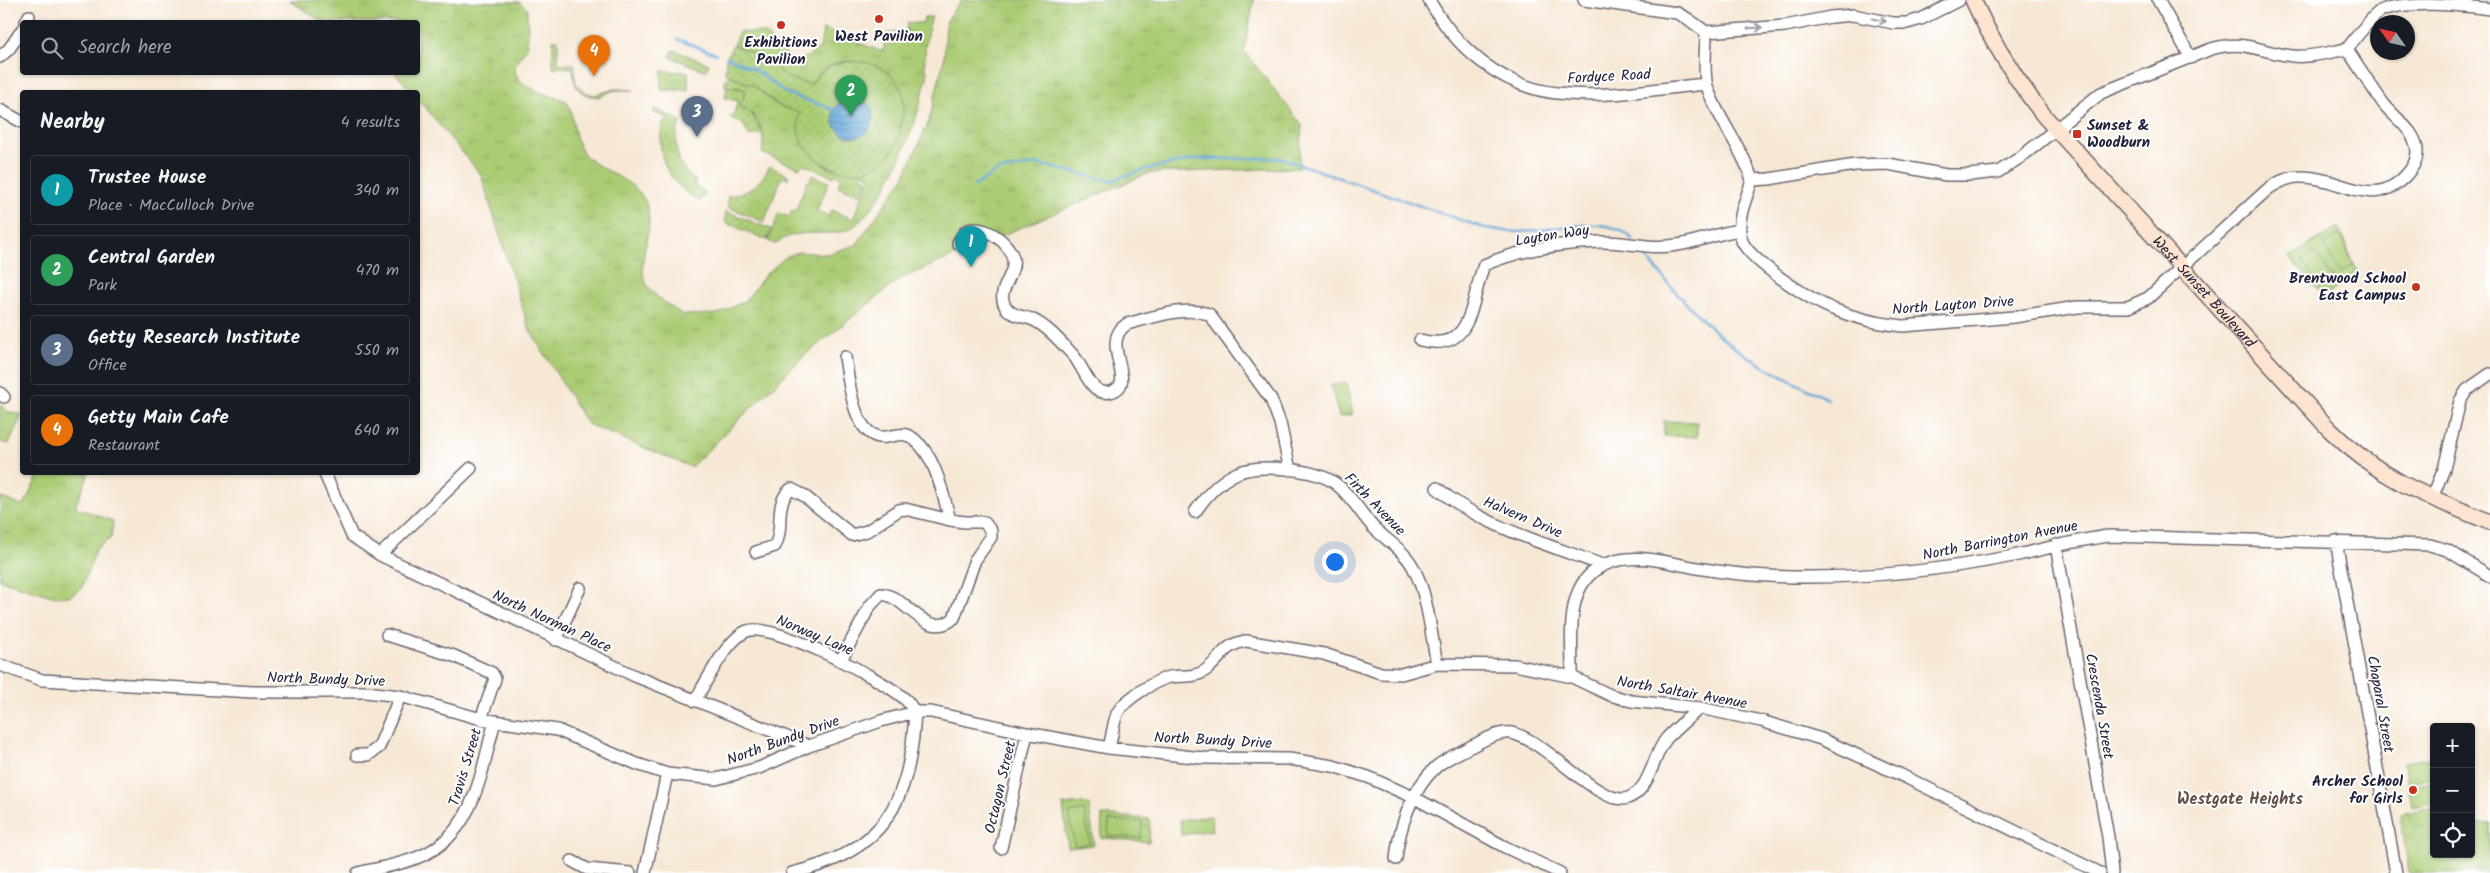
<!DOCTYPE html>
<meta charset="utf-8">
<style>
:root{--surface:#171b24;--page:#20242c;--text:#f1f3f6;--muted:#9ea1a6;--line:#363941;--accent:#0f766e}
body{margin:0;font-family:Kalam,sans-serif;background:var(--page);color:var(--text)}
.controls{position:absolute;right:15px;bottom:15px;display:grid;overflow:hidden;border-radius:5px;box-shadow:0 1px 4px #0004}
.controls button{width:45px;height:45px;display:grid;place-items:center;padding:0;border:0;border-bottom:1px solid var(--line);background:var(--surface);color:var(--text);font:25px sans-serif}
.compass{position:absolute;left:2370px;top:15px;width:45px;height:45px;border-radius:50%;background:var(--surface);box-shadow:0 1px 4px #0004;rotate:304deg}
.you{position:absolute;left:1334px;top:561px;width:18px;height:18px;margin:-12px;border:4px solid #fff;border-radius:50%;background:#1a73e8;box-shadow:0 0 0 8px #1a73e833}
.badge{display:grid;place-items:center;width:32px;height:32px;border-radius:50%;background:var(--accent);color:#fff;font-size:16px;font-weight:700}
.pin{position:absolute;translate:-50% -41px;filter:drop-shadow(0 1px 2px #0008)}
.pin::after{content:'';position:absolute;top:26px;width:18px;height:15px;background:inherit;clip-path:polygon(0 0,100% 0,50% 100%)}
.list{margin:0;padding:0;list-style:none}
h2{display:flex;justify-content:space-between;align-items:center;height:65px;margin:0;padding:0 20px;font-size:21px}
h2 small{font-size:16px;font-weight:400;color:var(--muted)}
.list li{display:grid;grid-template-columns:32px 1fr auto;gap:15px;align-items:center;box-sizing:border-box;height:70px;margin:0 10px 10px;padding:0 10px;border:1px solid var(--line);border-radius:5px}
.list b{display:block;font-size:19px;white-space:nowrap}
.list p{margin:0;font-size:16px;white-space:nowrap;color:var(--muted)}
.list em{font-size:16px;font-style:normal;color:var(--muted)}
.icon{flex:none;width:28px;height:28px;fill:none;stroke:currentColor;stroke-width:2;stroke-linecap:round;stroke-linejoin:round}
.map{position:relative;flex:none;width:2490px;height:873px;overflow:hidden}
.search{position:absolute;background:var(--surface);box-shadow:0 1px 4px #0004;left:20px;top:20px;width:400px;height:55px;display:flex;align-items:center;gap:12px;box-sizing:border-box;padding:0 18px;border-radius:5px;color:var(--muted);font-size:19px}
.panel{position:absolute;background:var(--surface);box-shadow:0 1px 4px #0004;left:20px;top:90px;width:400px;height:385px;border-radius:5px}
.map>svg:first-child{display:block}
.grass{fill:url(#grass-tufts);stroke:#667758}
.park{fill:url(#park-crowns);stroke:#667758}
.garden{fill:url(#garden-dots);stroke:#667758}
.pitch{fill:#abcc75;stroke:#667758}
.water{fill:url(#water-rules);stroke:#43658a}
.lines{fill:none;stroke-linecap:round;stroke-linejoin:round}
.stream{stroke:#64a8d9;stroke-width:2.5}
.street-casing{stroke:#6d6771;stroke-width:14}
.secondary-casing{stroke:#6d6771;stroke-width:18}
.street{stroke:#fff;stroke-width:11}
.secondary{stroke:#fde4d0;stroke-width:15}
.oneway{stroke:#9c9ca7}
.poi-dot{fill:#c8321e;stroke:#fff;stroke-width:2}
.labels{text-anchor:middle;stroke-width:4;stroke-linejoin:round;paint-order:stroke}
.poi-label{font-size:15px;font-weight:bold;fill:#22223b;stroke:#fff}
.street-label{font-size:15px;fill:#22223b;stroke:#fff}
.neighbourhood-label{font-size:16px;font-weight:bold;fill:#635148;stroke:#fff}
</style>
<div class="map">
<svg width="2490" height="873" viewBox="0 0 2490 873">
<defs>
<pattern id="grass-tufts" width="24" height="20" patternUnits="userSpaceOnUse" patternTransform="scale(1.25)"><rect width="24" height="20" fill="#abcc75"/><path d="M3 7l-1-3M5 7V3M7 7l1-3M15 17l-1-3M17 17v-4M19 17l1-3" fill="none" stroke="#93af66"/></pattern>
<pattern id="park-crowns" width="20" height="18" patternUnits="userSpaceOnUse" patternTransform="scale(1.25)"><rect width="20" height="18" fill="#abcc75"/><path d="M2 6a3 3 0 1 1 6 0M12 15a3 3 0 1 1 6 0" fill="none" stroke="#93af66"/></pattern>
<pattern id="garden-dots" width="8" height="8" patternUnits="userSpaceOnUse" patternTransform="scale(1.25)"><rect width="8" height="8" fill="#abcc75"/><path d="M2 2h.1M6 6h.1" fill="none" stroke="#93af66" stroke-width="1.8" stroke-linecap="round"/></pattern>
<pattern id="water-rules" width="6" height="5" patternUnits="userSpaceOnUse" patternTransform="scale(1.25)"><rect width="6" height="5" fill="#64a8d9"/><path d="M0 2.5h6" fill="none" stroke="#5288b1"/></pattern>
</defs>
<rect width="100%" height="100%" fill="#fff"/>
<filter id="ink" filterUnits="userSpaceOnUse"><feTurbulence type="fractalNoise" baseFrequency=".02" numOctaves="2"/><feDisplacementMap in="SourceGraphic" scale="10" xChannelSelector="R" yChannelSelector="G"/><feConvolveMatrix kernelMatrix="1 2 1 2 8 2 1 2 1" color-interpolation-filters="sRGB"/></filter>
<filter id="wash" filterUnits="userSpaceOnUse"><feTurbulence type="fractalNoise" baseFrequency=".0096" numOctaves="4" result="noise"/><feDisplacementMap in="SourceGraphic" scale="20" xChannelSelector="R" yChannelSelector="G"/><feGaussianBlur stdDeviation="1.12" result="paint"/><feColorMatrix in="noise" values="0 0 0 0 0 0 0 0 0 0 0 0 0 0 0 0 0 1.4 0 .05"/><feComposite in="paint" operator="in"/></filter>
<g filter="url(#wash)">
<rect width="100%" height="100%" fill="#f7e8d5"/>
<path class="grass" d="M289,0L520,2L527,9C527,20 529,33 527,44C526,53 519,56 516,64C508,86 552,96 567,101C575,117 573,142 585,155C602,173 634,178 645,201C659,230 630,265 650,289C658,299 672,307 683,315L718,314L745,301L766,274L787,256L799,252L827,254L856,245L903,179L929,121L944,59L946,22L955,8L963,0H1254L1244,51L1302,125L1299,168L1149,173L900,279L806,354L691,467L587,424L529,329L481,175L418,99V92H412L395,73L418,72V22H322Z
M924,17H932C927,30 924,51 925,66C925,68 927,70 927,73C928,77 925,83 924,88C916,127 888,197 857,224C833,244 804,222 775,244L768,241L779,213L789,217L792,211L795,212L807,182H809L812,175L829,182L817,211L829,216L831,210L853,219L870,176L862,173L861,177L867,179L860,195L838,186L841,177L836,174L834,177L803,164L799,168L762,153C766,134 759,114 740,106V88L725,86V79H728L729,75L754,86L773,102L801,113C791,134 813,164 834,169C840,171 847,168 853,168C876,165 888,163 898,140C900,134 900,130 901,125C902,114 907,102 901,91C886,59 827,47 812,85L788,78L762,57L733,45L739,32L764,33L791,59L800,61L820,49L823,29L880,51H883L885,45L883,44L887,33L906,32L907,23H923Z
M0,404L7,411L22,415L9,444L0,442Z
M39,473H89L75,507L113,521L111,538L96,549L82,588L70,596L55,597L0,580V497L20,505L25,503Z"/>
<path class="park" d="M2338,227L2357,271L2324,297L2289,257Z
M1083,803L1089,805L1094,845L1068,848L1063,805Z
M2434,807V854H2471V819L2478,824H2490V873H2409L2400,814Z
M1102,815L1150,819L1149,842L1101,838Z"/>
<path class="garden" d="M553,40H558V64H575C574,83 574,89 594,95L614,89L634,90H615L598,97C577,95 574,87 573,68L553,67Z
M733,45L762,57L788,78L811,85C829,49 895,55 903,97C905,106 903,114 901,123C900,128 901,133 899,138C872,205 783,160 800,113L780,106L754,86L725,73L726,58Z
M673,50L709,64L706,71L670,57Z
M662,71L688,72V90H661Z
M727,86L746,90L740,106L751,113L763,133L749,136L743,124L731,118V115L733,116L738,101L725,98Z
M654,108L681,121C671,141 677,168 696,181L694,186L705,192L700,201C669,186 653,154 664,121L667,122L668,119L654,113Z
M770,166L789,176L788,179L782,177L764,222L728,207V196C752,193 759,184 770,166Z
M725,211L771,229L767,240L726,223Z"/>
<path class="pitch" d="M2339,235L2354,265L2339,273L2324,243Z
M2315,252L2333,279L2320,288L2302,260Z
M1346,382L1353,414L1339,417L1331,385Z
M1664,421L1697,422V437L1664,436Z
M2434,757V778L2408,783L2404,762Z
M2434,782V803L2412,807L2408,786Z
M1084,810L1090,843L1075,846L1069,813Z
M1211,816L1213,830L1181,835L1180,820Z
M1109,820L1142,822L1141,838L1108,836Z
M2482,823L2490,824V866C2476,873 2461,868 2453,854H2471V826Z"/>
<path class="water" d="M833 117a20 20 0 1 1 40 0a20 20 0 1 1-40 0Z"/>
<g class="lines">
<path class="stream" d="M677,39L716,54
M727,57L755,70L786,93L835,110
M974,186L997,171L1038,164L1110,181L1147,169L1195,159L1282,158L1484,228C1495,229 1507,232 1518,232C1550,232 1609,211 1633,240
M1641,250C1666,282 1694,314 1725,340C1756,365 1793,382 1828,399"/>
</g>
</g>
<g filter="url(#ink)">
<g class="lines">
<g class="street-casing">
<path id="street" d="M1429,0C1456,48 1501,87 1557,93C1606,99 1658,88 1706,84
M1584,0L1677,13L1688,19L1706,32L1785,26L1831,17L1853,15L1893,23H1907L1921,19L1959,0
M2158,0L2191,58
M26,22L29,16
M1706,32C1706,49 1703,70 1707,86C1717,119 1742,146 1752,180
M0,57L9,49L22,30
M0,110L22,122
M1752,180C1747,198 1736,218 1741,238C1746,259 1812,301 1833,309C1855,318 1879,324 1903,326L2014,317L2077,307H2128L2148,298L2268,189C2277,183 2287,177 2299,177C2341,175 2376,216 2411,169C2418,159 2419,148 2413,137C2406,124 2392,115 2383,103C2371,86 2359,67 2347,49
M1752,180L1769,179L1855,165L1888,164L1946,175H1970L1998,172L2021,157L2101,93L2211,49C2246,39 2259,52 2292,56C2310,58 2330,52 2347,49C2357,36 2367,22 2380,11C2405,0 2461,5 2490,9
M958,243L966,231C984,222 1017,246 1013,266C1011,279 997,292 1005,306C1011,316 1022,316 1031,319C1046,325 1061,342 1072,354C1083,364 1090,397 1110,392C1141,385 1097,343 1127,324C1154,317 1182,306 1209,314L1271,399L1280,423L1290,470
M1420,340C1474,354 1470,301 1484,265C1519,250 1562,243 1600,242C1626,241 1650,250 1677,245C1698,242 1718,233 1740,230
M0,393L4,397
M324,472L352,536L380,555L635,676L809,746
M1437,488C1483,527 1547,544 1602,565
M2432,498L2444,469L2460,401L2467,390L2490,374
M1195,512C1206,496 1218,482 1237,473C1259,463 1317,469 1336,484C1351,495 1361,514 1373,527C1388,542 1407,552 1415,571C1428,597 1431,635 1437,664
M2336,541L2396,873
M2056,545L2108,837L2112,873
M756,552L775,546C785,527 773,504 791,489L803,495L852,535L867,531L899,510L905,509L950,520
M380,555L471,468
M387,635L454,656L492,673L495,679L481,719
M556,640L580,588
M841,660L870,606L881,594C906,595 927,642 954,618L975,560L991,537V531L984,522H965L950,520C943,495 936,457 915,440C905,431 898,435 886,437C853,441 849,380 845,357
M0,665L42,680L253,692H366L400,696L481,719L557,730L637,764L667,774L716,779L759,768L809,746L881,721L915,712H931L1027,733L1109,748L1203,758L1289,759L1333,766L1368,777L1415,798L1505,847L1560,873
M1572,677C1573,641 1562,584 1604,565C1633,551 1668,563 1697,568C1721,572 1744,575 1768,576C1850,580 1933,572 2013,556C2045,549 2076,540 2109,536L2430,545L2447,550L2490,576
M695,701C706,682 727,639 747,631C771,621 885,680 906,700C909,703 912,708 915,712C910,802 885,852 792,873
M1109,748C1112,737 1113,724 1117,714C1123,700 1156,680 1170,677C1180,675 1191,678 1201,673C1221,663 1220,645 1246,641L1324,654L1381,673L1401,674L1437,664L1515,665L1572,677L1610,695L1631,701L1700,708L1761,721L1821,739L1901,775L2100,873
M357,755H368L379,747L400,696
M1001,848L1027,733
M1396,859C1399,827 1412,789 1436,767C1448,757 1462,751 1476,744C1485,739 1500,731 1511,733C1546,739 1600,808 1628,798C1651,789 1652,757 1666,739C1676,728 1688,718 1700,708
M572,861L587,869L630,873
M358,873C379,868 401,865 421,856C475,833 481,771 495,721
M645,873L667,774"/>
</g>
<g class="secondary-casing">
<g id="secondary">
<path id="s1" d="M1973,0C1992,42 2016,80 2045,117L2329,429C2380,479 2425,496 2490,522"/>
</g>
</g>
<use href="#street" class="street"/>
<use href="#secondary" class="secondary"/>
</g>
<defs><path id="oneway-shaft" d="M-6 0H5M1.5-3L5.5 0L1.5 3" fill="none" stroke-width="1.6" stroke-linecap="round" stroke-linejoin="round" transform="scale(1.25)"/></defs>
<g class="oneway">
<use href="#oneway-shaft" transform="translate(1879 20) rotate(12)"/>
<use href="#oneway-shaft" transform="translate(1755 28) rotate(-4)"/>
</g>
</g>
<g class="poi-dot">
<circle cx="879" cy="19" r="5"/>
<circle cx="781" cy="25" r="5"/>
<rect x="2072" y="129" width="10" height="10" rx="2.5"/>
<circle cx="2416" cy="287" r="5"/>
<circle cx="2413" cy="790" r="5"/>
</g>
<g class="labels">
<g class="poi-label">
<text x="879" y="41">West Pavilion</text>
<text x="781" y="47">Exhibitions<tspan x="781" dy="17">Pavilion</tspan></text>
<text x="2087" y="130" text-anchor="start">Sunset &amp;<tspan x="2087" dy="17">Woodburn</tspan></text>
<text x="2406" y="283" text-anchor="end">Brentwood School<tspan x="2406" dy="17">East Campus</tspan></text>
<text x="2403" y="786" text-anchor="end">Archer School<tspan x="2403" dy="17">for Girls</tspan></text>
</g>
<g class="street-label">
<text transform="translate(1609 76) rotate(-3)" y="5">Fordyce Road</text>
<text transform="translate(1552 235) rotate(-9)" y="5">Layton Way</text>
<text dy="5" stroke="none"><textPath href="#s1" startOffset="374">West Sunset Boulevard</textPath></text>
<text transform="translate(1953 305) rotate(-4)" y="5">North Layton Drive</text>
<text transform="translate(1375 504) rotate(46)" y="5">Firth Avenue</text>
<text transform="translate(1523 517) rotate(23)" y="5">Halvern Drive</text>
<text transform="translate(2000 540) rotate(-11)" y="5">North Barrington Avenue</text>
<text transform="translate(552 621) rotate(25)" y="5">North Norman Place</text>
<text transform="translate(815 635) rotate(23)" y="5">Norway Lane</text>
<text transform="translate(326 679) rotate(2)" y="5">North Bundy Drive</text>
<text transform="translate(1682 692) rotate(10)" y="5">North Saltair Avenue</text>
<text transform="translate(2381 704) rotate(80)" y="5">Chaparal Street</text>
<text transform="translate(2100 706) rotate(80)" y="5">Crescenda Street</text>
<text transform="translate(783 740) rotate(-20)" y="5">North Bundy Drive</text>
<text transform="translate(1213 740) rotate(3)" y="5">North Bundy Drive</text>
<text transform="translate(465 767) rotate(-73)" y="5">Travis Street</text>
<text transform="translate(1000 787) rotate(-77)" y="5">Octagon Street</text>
</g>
<g class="neighbourhood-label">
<text x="2240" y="804">Westgate Heights</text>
</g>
</g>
</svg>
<div class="controls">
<button>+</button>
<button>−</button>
<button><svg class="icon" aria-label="locate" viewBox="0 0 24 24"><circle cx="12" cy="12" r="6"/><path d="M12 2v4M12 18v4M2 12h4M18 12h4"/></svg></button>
</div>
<svg class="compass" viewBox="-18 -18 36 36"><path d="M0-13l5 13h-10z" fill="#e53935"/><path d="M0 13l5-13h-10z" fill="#9ea1a6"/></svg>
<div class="you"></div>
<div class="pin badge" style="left:971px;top:267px;background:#0f9aa8">1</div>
<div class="pin badge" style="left:851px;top:116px;background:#2e9e5b">2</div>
<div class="pin badge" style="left:697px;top:137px;background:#5c6f8a">3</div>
<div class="pin badge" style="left:594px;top:76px;background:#e8710a">4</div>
<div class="search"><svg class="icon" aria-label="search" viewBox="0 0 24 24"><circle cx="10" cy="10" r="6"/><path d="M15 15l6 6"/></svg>Search here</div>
<section class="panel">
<h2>Nearby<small>4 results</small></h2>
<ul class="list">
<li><span class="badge" style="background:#0f9aa8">1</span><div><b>Trustee House</b><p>Place · MacCulloch Drive</p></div><em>340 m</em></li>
<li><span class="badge" style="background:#2e9e5b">2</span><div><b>Central Garden</b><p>Park</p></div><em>470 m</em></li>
<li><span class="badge" style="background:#5c6f8a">3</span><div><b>Getty Research Institute</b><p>Office</p></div><em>550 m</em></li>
<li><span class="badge" style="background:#e8710a">4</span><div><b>Getty Main Cafe</b><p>Restaurant</p></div><em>640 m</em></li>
</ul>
</section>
</div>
